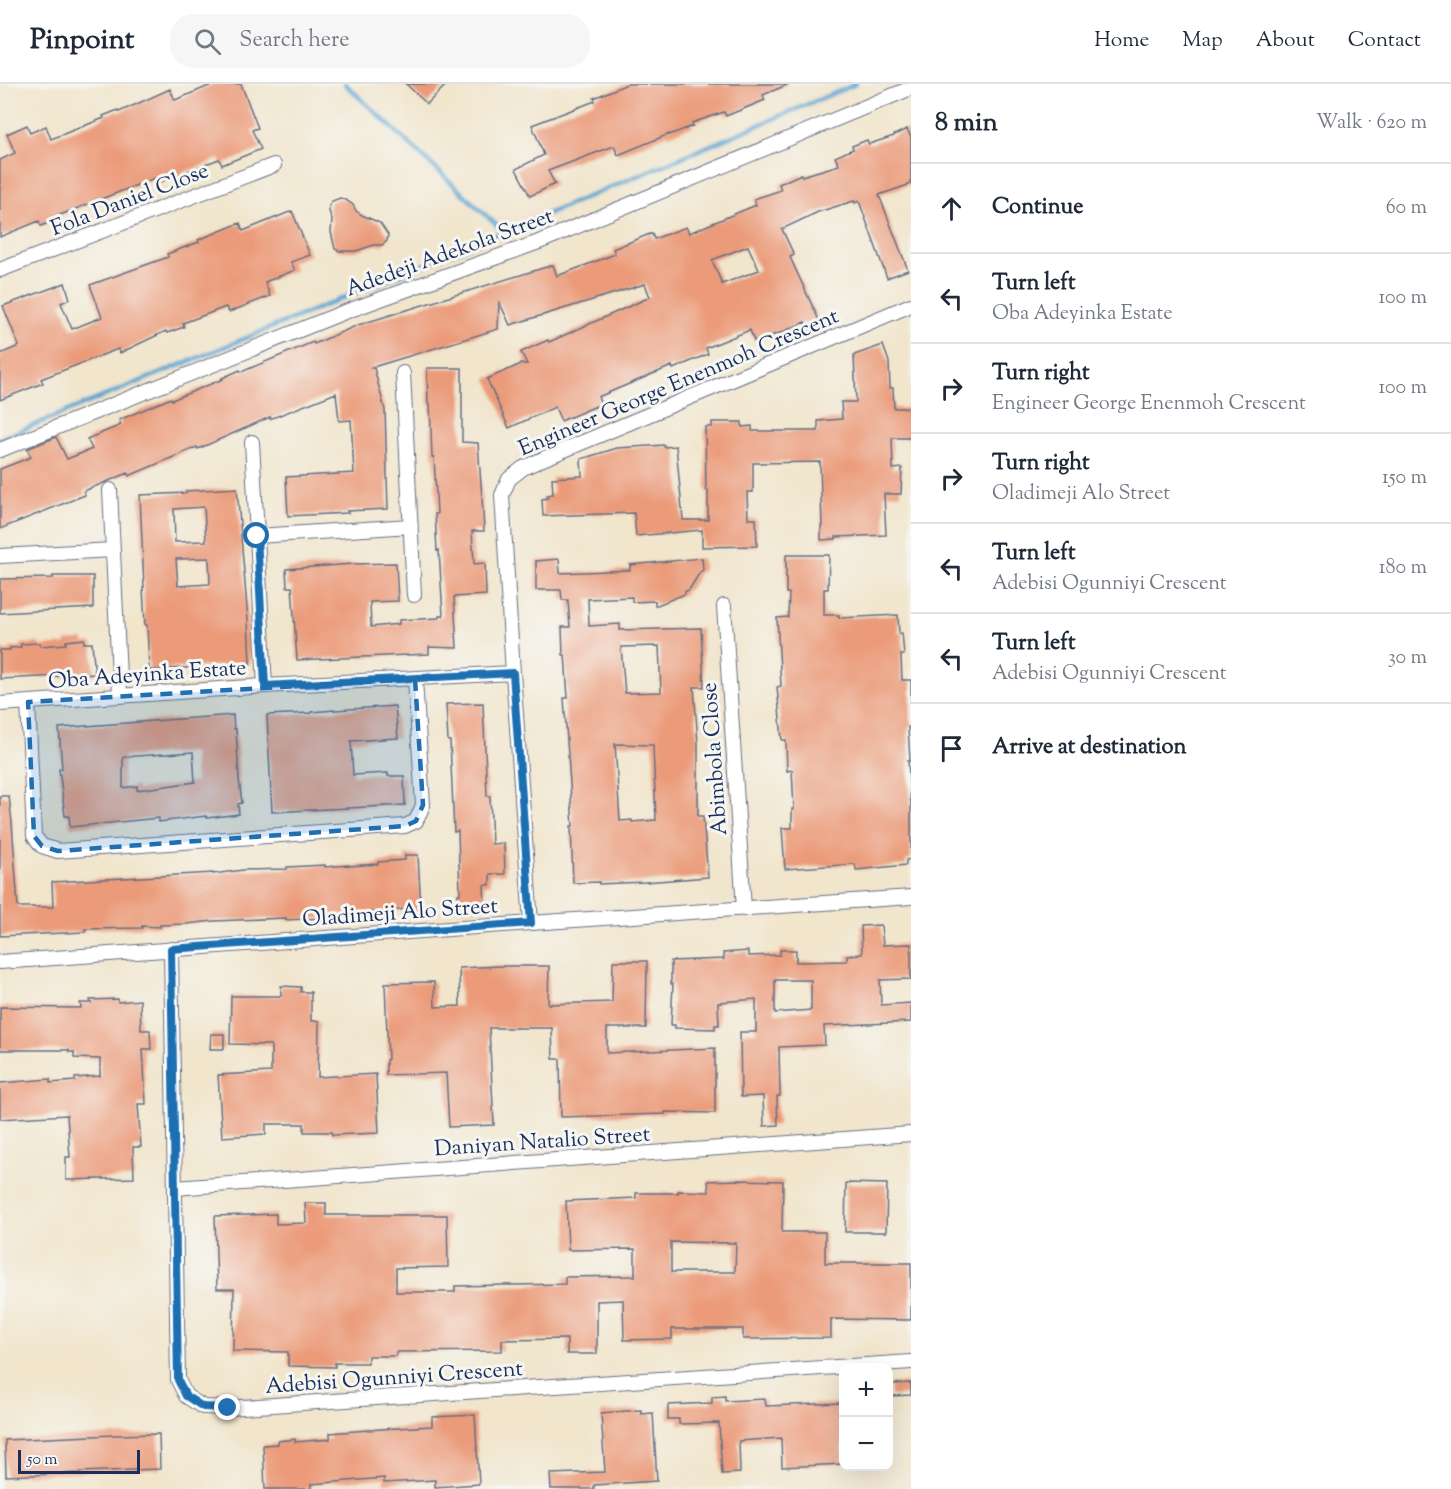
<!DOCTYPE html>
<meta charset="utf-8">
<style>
:root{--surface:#fff;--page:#f6f6f7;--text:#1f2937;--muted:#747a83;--line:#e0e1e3}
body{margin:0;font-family:"Sorts Mill Goudy",serif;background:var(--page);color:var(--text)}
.controls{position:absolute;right:18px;bottom:18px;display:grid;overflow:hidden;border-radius:12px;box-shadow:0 6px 24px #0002}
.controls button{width:54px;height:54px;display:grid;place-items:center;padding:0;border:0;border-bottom:2px solid var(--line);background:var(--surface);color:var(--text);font:30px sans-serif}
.scale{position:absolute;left:18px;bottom:15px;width:122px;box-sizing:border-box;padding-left:6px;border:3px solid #1b2f5e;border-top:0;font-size:16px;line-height:21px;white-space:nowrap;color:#1b2f5e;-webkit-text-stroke:4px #f6f6f2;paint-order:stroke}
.stop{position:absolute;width:18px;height:18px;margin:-14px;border:4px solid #1f6fb2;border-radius:50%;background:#fff}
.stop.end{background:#1f6fb2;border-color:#fff;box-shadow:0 2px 6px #0008}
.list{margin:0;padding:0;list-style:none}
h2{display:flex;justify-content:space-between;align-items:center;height:78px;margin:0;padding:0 24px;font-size:26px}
h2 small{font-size:20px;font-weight:400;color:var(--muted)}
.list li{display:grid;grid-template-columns:39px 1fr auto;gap:18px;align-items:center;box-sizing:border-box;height:90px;padding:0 24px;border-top:2px solid var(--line)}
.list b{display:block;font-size:22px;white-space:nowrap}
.list p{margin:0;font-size:20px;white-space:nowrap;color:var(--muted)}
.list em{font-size:20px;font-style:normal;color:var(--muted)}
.icon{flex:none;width:33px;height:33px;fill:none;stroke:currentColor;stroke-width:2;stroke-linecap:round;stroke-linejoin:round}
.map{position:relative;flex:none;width:911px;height:1405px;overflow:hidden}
header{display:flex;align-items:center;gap:36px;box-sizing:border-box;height:84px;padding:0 30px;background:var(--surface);border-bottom:2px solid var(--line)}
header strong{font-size:28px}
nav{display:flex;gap:33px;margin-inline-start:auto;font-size:21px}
.search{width:420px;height:54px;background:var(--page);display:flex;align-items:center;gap:15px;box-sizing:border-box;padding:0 21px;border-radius:24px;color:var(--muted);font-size:22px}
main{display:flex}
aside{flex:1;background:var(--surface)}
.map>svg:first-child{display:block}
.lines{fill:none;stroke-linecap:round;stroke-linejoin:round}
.stream{stroke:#59a4d1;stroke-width:4.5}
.building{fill:#eb9b7a;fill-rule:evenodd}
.minor-casing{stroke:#666f84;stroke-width:16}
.minor{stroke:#fff;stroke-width:14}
.route{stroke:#1f6fb2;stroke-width:8}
.marked{fill:#1f6fb2;fill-opacity:0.2;stroke:#1f6fb2;stroke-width:4.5;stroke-dasharray:12 8;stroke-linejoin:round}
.labels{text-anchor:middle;stroke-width:6;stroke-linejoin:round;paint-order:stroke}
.street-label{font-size:22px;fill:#1b2f5e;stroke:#f6f6f2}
</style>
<header>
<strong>Pinpoint</strong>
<div class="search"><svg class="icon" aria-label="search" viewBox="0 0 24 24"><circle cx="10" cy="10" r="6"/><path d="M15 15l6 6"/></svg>Search here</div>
<nav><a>Home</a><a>Map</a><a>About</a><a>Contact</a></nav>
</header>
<main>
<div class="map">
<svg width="911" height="1405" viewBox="0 0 911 1405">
<rect width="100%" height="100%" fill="#f6f6f2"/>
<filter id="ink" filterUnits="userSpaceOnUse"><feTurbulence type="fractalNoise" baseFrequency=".0167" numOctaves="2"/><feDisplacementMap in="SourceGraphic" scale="12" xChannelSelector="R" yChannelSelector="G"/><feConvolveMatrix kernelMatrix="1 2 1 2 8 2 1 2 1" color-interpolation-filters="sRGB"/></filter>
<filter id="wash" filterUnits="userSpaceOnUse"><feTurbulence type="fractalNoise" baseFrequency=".008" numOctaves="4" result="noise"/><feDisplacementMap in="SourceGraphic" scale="24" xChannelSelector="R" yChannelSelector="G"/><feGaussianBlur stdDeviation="1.35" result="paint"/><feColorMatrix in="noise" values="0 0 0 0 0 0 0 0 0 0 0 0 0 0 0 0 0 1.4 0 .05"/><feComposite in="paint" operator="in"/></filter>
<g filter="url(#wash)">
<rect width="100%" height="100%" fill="#f1e5cc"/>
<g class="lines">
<path class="stream" d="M345,0L504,148L856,0
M0,355L504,148"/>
</g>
<g id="blocks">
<path class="building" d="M214,0H241L258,44L252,46L261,65L222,81L219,75L157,99L155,94L55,133L56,136L41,142L39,137L0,153V76L15,69L7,50L27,41L30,49L46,42L51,55L104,34L103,32L118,26L119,28L170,5L175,16Z
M406,0H447L427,20Z
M627,0H789L763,11L765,16L726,32L724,28L692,39L693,42L669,51V50L618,71L614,62L548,87L555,100L530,112L516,85L544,71L532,41L595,17L594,14Z
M907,45L911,53V100L879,111L908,186L887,194L859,117L855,119L854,117L818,128L782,145L794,171L790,173L823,245L811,250L805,238L780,249L754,257L750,246L706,264L708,270L673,285L672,282L598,313L601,320L561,337L555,323L509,344L487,295L521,280H527L521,268L548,256L549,258L650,213L645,200L510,241L499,217L498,245L370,284H374L385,326L388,425L347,427L348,429L288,432L286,393L354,389L351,336L339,337L336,309L270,335V333L198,365L197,363L129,392L128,389L84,407L85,411L0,445V385L31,373L27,365L56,353L67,375L92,365L87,355L121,341L119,336L171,314L172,316L223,295L222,294L240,286L241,288L313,258L314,260L358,241L553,181L557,192L615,170L613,165L652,149L654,155L686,143L689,149L756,121L754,115L781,106L779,100L801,90L802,92L839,81L835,73L853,65L852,62L867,56L869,60L894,52V51ZM748,162L759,186L722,200L712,176Z
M340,114L346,116L353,121L356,127L362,131L380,139L388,151L387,157L382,161H374L356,167H340L335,165L331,148L332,136L329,127V122L332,117Z
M292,127L310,171L291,178L295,186L265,198L270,212L229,228L226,223L183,239L184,243L167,249L166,247L120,269L118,265L41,295L43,299L0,316V270L19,262L3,222L65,199L70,215L61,219L72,245L102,233L90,201L168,173L167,170L199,158L198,156L240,139L243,147Z
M883,261L889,278L890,304H893L894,324H911V354H892L893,385L902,384L901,410H884L886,451L836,453V455L821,456V442H822L820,378L753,379V408H747L748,435H756L757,462L702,463V446L636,452L634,429L543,432L542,415L548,414L547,411L553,410L552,394L582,392L581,375L617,364L664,361V363L676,362L683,436H708V406H706L705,343H712V338H742V343L752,342V347H818V337L842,335L841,318H856L854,271Z
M427,284H462V358L478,359L483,428L484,447H472L474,480L485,479L486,511L454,513L457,564L429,563V570L297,576L292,503H287L286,485L353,480L396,479L398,517L370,518L371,543L399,540V536L439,534V532H443L439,466L437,467L435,430H437L434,373H432L430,320H428Z
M237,404L248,536L250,580L149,586L147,541H145L143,503H144L140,411L186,409V407ZM204,423L206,457L175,458L174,425ZM209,474L210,499L209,500L178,502L176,475Z
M786,471H829L828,505H824V531H839V534L898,531L899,550L902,549L904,571H901L902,596H911V643H908L910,677H908L911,723V775L906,776V781L856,786L855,780L785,785L782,744H792V725H794L792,686L787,687L786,656H782L777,603L781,602L777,534L788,533L789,509H786Z
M702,474L703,486L700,488L689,506L685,507V510L655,522V517L632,518V513L588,515L589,542L620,540V546L701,544L704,603H694L698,659V732H703L708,793L645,798L599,800V798L573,799L571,742H573L564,614H568L565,571H563L562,543H570L568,516H562L561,506H536V477L559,475L560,489L630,486V481ZM659,562L661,608L625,609L621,563ZM615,660L653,661L656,736L632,738V736L620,737Z
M53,492H93V524L0,529V495L53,494Z
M84,555V559H92L95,590L60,593V592L0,595V566H10V564L21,563V560L40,559V562L66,560V557Z
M483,619L487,712H490L492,760L504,759L505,790H490V801H484L485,824L458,826V810H460L458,747L454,748L450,657H448L446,620Z
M395,622L398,654L351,657L353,691L388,689V692H404L405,721L272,728L267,631L311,629V628L335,626Z
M233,631L234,645H236L239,695L242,719L238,720L239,730L207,734L206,732L159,738V734L70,743L69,732H65L59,685H62L59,644ZM193,668L195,698L137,706V702L123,704V673Z
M0,712H9L12,739L18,823H53L52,798L213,789V790L243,786L287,785V783L325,781V783L349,781V782L378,780V778L405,776V771H418L421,826L408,825L351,830L350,831L325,830V834L286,836V834L214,837L186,840L160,841V843L142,842V844L85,845V848L0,852Z
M881,841L883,861L911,860V895L880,896L881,921L911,919V938L824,942L825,961L779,963L780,1012H777L778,1041L764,1042L763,1012L741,1013L740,948H756V915L721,918V919H718L719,941H715V945L675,944V941H671L673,900H671V877L724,875L723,869L748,867V872L780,871V866H796V878L847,877V871L862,870L861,842ZM775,896H811V926L775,929Z
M613,877H647L646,944H607V969L715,964V1029L665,1028V1030L561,1033L560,975H553L552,944H489L494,1041L449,1043L446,989L386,991V976L388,975L385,899L434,898L435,923L460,922L459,884L500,882H549L548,920L612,918Z
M281,902L301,903V908H311V937H319L318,993L376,990L379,1049L332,1051V1048H304V1040H266V1050L222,1053L218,991L271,988V961L230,960L231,912H281Z
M118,915V918L140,916L141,946H150L151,965H143L146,1020H138L141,1063H133L134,1094L66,1096V1073H70L67,1031L0,1035V999L50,995V999L75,997V994L100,992V975L74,974V968H69V966H0V923L81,924L80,919H91L90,916Z
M211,950H224V965H210Z
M737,1096L783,1097L782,1148H825V1179H911V1236L831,1235V1254L743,1255V1245H672V1255L624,1256L623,1216L597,1217V1270H567V1255L502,1256V1267L396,1268V1272H368V1279H335V1283L288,1282V1268L233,1267L234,1205H217L215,1132L276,1130V1140L306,1139L305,1119H326V1131H447L448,1183L396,1184V1208H455V1202L565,1200V1193L635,1192V1165L568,1166L566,1117L636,1114V1109H678V1107L709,1108L708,1097ZM671,1158L736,1159L735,1188H671Z
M846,1099L887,1100L886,1148H845Z
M911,1299V1311L891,1312L890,1300Z
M725,1312V1317L765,1315L766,1322L843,1319V1380L782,1383L781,1354L739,1357L740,1389L722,1390L719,1339L679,1340V1335H668V1321L712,1319V1313Z
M641,1326V1330L653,1329L657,1397L594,1401V1405H551L550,1390L605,1388L601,1329Z
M475,1331L479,1400L435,1403V1396L384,1399V1394L311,1400V1405H265L263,1361L278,1360V1357L295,1355V1358L330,1355V1349L381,1345L432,1342V1333Z
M159,1350L160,1385L80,1388V1389L6,1392L5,1356L114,1351Z"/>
</g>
</g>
<g filter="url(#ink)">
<use href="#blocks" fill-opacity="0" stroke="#666f84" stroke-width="1.5"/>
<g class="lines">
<g class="minor-casing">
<path id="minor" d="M0,186L274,81
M403,289L414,511
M252,358L265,602
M0,366L342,229L539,158L911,4
M110,406L120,612
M257,452L411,442
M0,472L113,466
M724,522L744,825
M28,618L34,752L42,762L58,767L405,742L416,737L423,721L415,595
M0,620L265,602L513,589
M531,839L513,589L502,411L509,395L523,384L545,374L911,221
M171,865L178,1296L186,1312L203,1323L228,1324L911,1278
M0,878L531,839L911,813
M175,1104L911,1050"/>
</g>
<use href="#minor" class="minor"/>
</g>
</g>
<g class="lines" filter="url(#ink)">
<path class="route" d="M228,1324L203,1323L186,1312L178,1296L171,865L531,839L513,589L265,602L257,452"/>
</g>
<path class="marked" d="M415,595L423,721L416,737L405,742L58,767L42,762L34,752L28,618Z"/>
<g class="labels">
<g class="street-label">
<text transform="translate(129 114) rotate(-21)" y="8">Fola Daniel Close</text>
<text transform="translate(449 167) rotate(-20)" y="8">Adedeji Adekola Street</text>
<text transform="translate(678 297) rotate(-23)" y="8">Engineer George Enenmoh Crescent</text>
<text transform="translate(147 589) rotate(-4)" y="8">Oba Adeyinka Estate</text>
<text transform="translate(713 675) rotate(-94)" y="8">Abimbola Close</text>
<text transform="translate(400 827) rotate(-4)" y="8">Oladimeji Alo Street</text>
<text transform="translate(542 1056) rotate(-4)" y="8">Daniyan Natalio Street</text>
<text transform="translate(394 1292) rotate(-4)" y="8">Adebisi Ogunniyi Crescent</text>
</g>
</g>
</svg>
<div class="controls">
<button>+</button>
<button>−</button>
</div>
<div class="scale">50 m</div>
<div class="stop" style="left:257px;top:452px"></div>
<div class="stop end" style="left:228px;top:1324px"></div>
</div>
<aside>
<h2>8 min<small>Walk · 620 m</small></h2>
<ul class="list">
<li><svg class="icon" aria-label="ahead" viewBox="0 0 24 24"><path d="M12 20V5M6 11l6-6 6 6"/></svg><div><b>Continue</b></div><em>60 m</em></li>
<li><svg class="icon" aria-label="left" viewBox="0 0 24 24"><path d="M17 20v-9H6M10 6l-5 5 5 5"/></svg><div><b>Turn left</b><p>Oba Adeyinka Estate</p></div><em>100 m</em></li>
<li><svg class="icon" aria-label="right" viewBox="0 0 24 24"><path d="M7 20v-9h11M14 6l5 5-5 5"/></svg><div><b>Turn right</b><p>Engineer George Enenmoh Crescent</p></div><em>100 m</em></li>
<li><svg class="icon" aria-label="right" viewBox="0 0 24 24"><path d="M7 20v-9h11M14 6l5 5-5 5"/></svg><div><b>Turn right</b><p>Oladimeji Alo Street</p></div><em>150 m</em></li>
<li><svg class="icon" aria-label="left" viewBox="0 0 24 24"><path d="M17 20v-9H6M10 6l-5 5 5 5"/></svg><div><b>Turn left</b><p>Adebisi Ogunniyi Crescent</p></div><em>180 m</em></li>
<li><svg class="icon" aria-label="left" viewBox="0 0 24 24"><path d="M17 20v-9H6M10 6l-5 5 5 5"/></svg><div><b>Turn left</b><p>Adebisi Ogunniyi Crescent</p></div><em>30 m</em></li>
<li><svg class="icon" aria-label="arrive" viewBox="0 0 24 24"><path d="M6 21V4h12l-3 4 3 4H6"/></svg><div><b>Arrive at destination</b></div></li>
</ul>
</aside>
</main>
